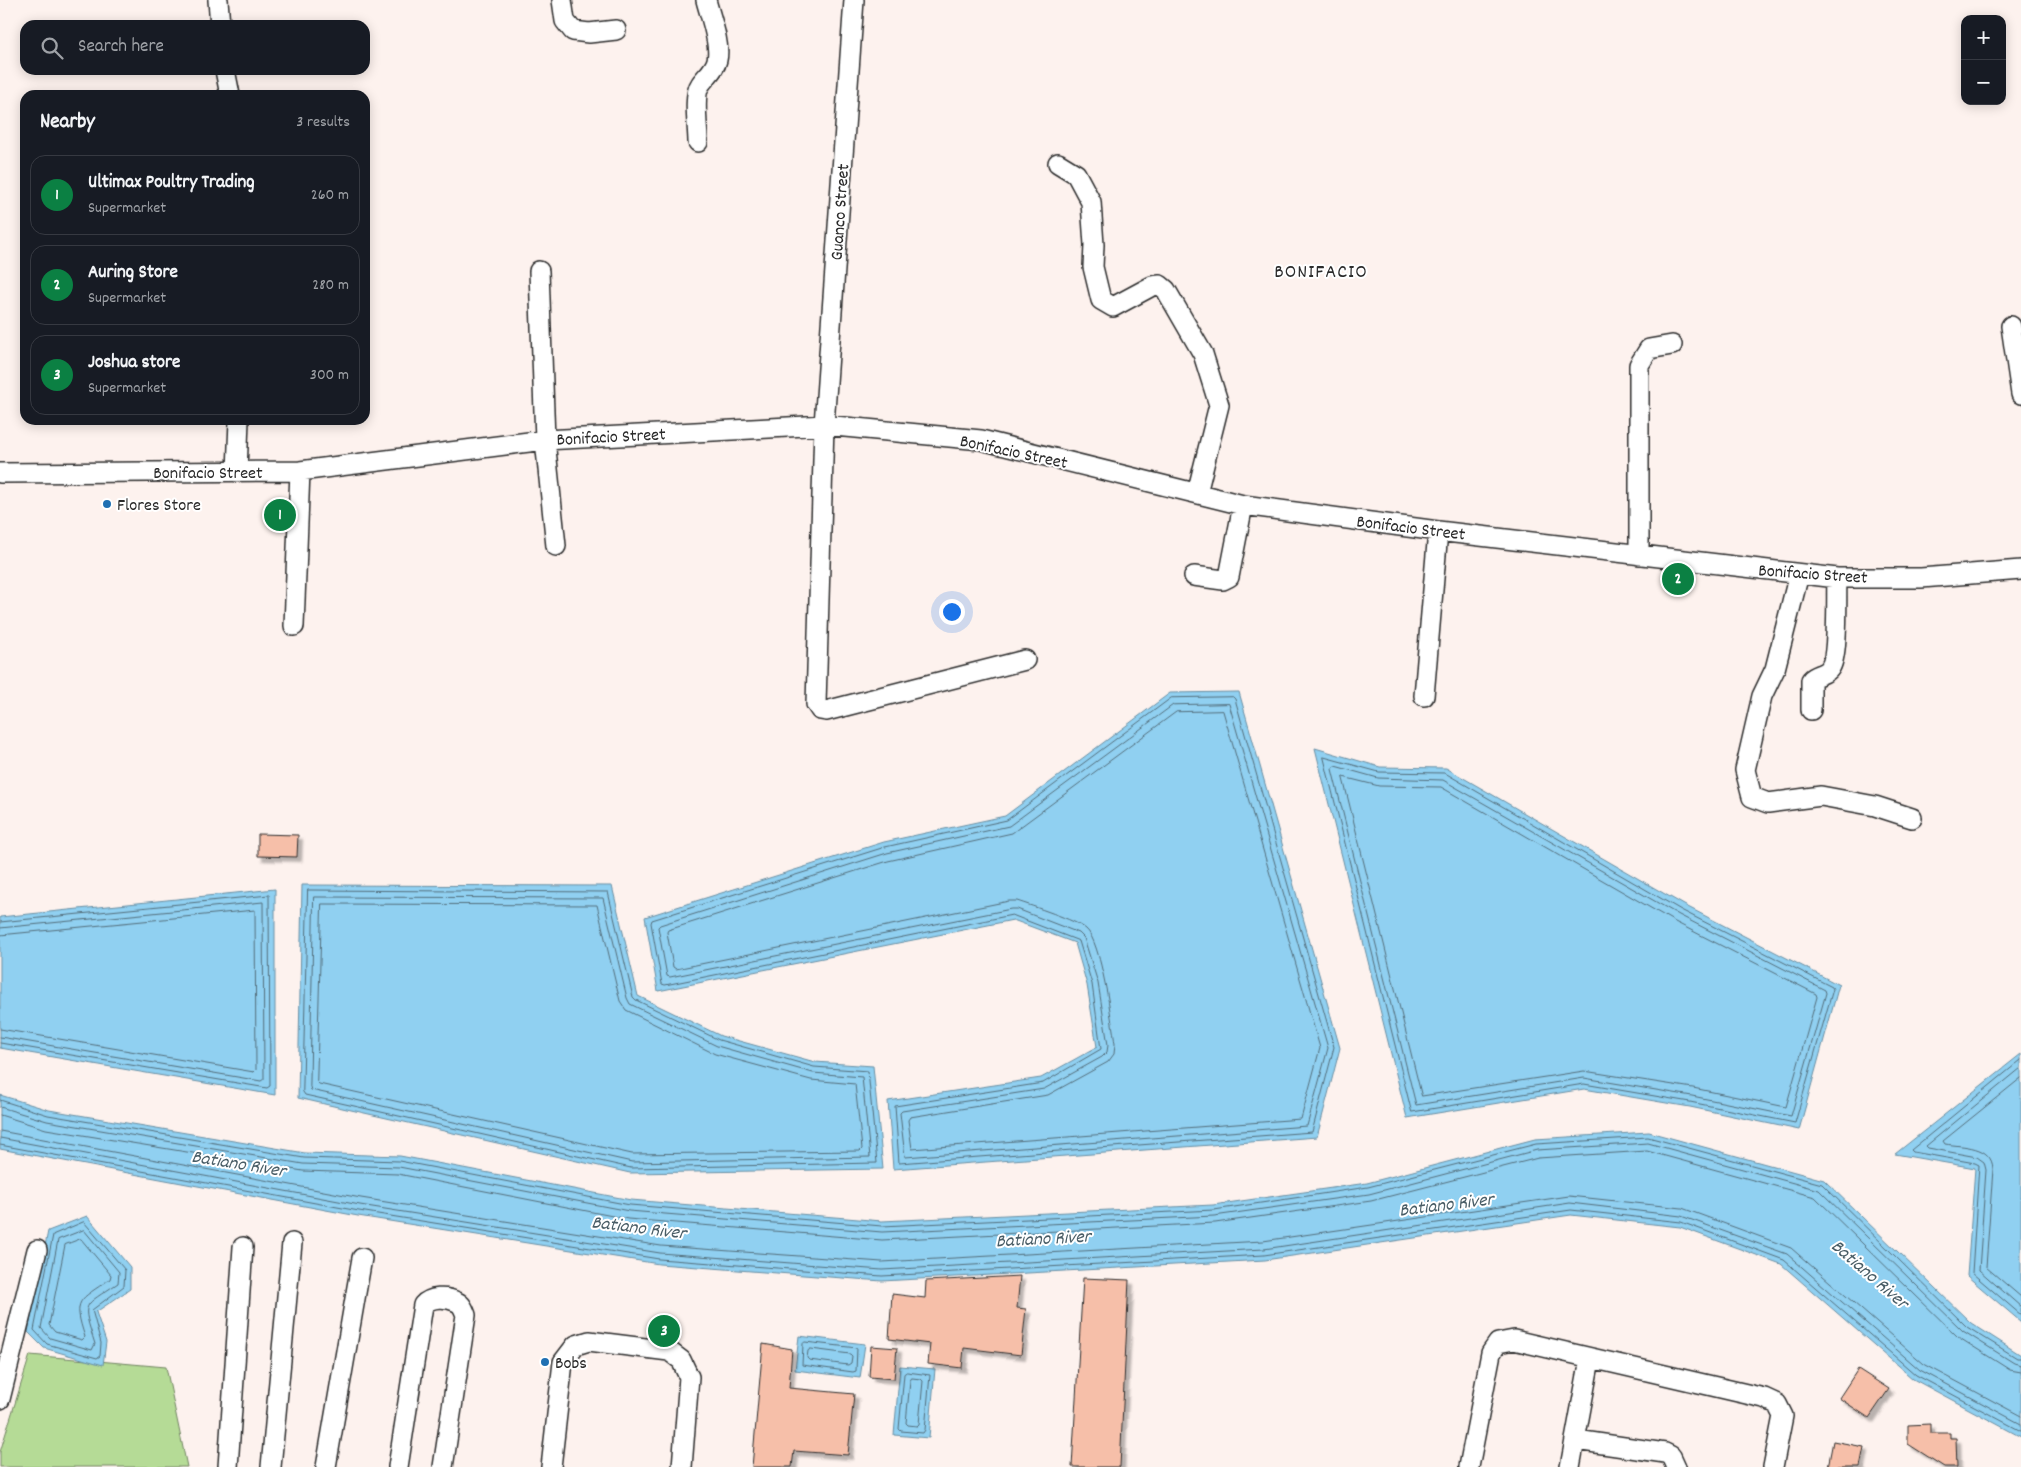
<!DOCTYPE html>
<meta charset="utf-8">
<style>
:root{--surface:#171b24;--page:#20242c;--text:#f1f3f6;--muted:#9ea1a6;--line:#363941;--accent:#0b8043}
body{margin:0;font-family:Dekko,sans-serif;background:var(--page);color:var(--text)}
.controls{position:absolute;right:15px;top:15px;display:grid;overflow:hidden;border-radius:10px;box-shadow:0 2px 12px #0003}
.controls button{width:45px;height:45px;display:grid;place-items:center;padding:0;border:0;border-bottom:1px solid var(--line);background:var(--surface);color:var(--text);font:25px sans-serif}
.you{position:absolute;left:951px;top:611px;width:18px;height:18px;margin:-12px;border:4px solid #fff;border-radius:50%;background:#1a73e8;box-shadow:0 0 0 8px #1a73e833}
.badge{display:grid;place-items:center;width:32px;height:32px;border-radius:50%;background:var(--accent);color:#fff;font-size:16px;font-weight:700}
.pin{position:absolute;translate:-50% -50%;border:2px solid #fff;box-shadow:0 1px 5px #0006}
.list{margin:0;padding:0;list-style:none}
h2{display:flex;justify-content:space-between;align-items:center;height:65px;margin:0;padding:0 20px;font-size:21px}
h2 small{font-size:16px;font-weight:400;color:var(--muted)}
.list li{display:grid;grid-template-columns:32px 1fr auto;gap:15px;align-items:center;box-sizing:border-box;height:80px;margin:0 10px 10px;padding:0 10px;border:1px solid var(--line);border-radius:15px}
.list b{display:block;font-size:19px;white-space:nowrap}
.list p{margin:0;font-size:16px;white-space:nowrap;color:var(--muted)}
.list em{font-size:16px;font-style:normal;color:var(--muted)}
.icon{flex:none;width:28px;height:28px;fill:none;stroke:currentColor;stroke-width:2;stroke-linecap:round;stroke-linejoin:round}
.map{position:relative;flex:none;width:2021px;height:1467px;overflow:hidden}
.search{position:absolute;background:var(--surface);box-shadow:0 2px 12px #0003;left:20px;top:20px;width:350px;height:55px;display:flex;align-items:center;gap:12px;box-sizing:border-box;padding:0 18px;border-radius:15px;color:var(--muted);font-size:19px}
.panel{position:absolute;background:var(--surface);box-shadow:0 2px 12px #0003;left:20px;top:90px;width:350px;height:335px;border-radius:15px}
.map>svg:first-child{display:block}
.green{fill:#b5db96;stroke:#708360}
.water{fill:#90d0f1;stroke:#688ea2}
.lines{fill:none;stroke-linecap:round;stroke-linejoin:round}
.shore{stroke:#536d7a;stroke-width:1}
.building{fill:#f6bfa9;stroke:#2b2b2b;filter:url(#shadow)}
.minor-casing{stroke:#2b2b2b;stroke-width:22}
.minor{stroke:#fff;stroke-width:19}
.poi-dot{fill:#1f6fb2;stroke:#fff;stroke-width:2}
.labels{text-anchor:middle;stroke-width:4;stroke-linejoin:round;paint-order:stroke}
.street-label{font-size:18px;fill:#2b2b2b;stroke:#fff}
.poi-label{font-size:18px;fill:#2b2b2b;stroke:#fff;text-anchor:start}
.water-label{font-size:19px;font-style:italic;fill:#495d66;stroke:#fff}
.quarter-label{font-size:20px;letter-spacing:1px;fill:#2b2b2b;stroke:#fff}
</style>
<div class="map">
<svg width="2021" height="1467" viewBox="0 0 2021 1467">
<defs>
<filter id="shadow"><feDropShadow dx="4.5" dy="4.5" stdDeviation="1" flood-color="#0004"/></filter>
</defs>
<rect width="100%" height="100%" fill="#fdf2ee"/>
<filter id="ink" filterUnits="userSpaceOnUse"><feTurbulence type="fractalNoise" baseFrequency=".02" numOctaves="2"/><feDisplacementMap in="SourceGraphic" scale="10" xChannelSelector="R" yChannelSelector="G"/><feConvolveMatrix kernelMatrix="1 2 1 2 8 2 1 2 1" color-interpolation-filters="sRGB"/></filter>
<g filter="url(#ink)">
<path class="green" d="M30,1355L166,1367L187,1467H0V1452Z"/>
<path class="water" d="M1239,692L1340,1048L1317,1137L893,1169L888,1101L1041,1078L1097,1047L1087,985L1075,943L1013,920L658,991L645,917L884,842L1005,816L1170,693Z
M1315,748L1380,767L1446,768L1684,905L1839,985L1799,1130L1690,1107L1584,1089L1407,1118Z
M302,885L612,886L638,996L721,1036L815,1062L873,1066L883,1169L630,1173L298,1098Z
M275,889V1095L0,1048V917Z
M2021,1054V1322L1967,1276L1975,1168L1895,1154Z
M0,1095L49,1110L305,1153L400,1156L631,1200L882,1221L1213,1205L1367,1183L1535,1139L1649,1132L1824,1180L1971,1323L2021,1355V1437L1913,1379L1781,1264L1680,1227L1571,1215L1265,1260L882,1281L659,1264L358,1216L0,1149Z
M87,1216L130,1267V1289L96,1312L106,1342L103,1365L44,1348L28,1332L48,1231Z
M799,1336L865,1344L860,1378L795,1370Z
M900,1366L935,1369L929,1438L894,1435Z"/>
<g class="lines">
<path class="shore" d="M1233,697L1235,699L1334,1047L1312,1132L899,1163L895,1106L1043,1083L1101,1049L1092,984L1079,941L1012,915L665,985L662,984L651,923L652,920L885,847L1007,820L1171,698Z
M1229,704L1328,1048L1307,1126L905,1157L900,1113L902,1111L1044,1089L1102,1057L1107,1052L1108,1045L1098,983L1084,938L1079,933L1017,909H1011L670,977L667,976L658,927L660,925L887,853L1009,826L1173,705Z
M1223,711L1320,1048L1301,1119L912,1149L908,1120L910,1117L1048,1095L1108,1062L1114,1054L1115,1044C1112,1023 1101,941 1086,929C1076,920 1032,906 1017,901H1009L676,969L673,967L667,932L668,930L888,861L1012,833L1176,712Z
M1324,757L1379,772L1445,773L1681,910L1832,987L1833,989L1795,1123L1690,1102L1584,1084L1412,1112Z
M1335,766L1378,778L1443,780L1679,915L1825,990L1826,993L1791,1116L1692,1096L1584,1078L1416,1105L1332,769Z
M1343,777L1379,786L1441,787L1675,922L1816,994L1817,997L1786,1107L1693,1088L1584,1071L1422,1096Z
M308,890L608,892L633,997L636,1000L719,1040L814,1067L868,1071L877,1163L631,1168L305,1095L303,1092Z
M314,897L603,898L627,998L630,1004L717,1046L813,1073L862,1077L870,1157L632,1162L311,1090L310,1087Z
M322,904L597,905L620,1001L626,1010L715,1054L811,1080L855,1084L862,1149L860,1151L632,1154L319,1084L317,1082Z
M0,922L269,895L270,1086L267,1088L0,1043
M0,928L263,902L264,1079L261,1081L0,1037
M0,935L255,910L256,1070L254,1072L0,1029
M2021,1060L1911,1150L1913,1152L1975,1163L1979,1165L1972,1273L2021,1315
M2021,1068L1926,1146L1928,1148L1977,1157L1984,1162L1986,1170L1979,1270L2021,1307
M2021,1078L1943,1141L1945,1144C1963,1147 1992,1145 1993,1169L1986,1267L2021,1297
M0,1100L48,1115L304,1158L399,1161L630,1205L882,1226L1214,1210L1368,1187L1536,1144L1648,1137L1822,1184L1967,1327L2017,1358H2021
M0,1107L47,1121L303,1164L399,1167L629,1211L882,1232L1214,1216L1369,1194L1537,1150L1648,1143L1819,1190L1963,1331L2014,1363L2021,1365
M0,1115L46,1129L303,1171L398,1174L628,1219L882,1240L1215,1223L1371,1201L1538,1158L1647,1151L1815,1197L1958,1337L2010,1370L2021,1372
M0,1131L361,1198L661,1246L882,1262L1263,1241L1569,1196L1682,1208L1791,1248L1924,1364L2021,1416
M0,1138L360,1205L660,1253L882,1270L1264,1249L1570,1203L1681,1216L1787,1254L1920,1370L2021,1424
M0,1145L359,1211L659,1259L882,1276L1264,1255L1571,1210L1681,1222L1784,1260L1916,1375L2021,1431
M84,1222L125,1270L124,1286L92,1310L101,1343L100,1356L97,1358L47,1344L34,1330L53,1235Z
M84,1230L119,1272L118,1283C82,1308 81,1300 95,1344L92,1350L50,1338L41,1328L58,1240Z
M81,1239L111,1275L110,1279C79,1301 72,1298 85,1337L82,1340L55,1332L49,1325L65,1245Z
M805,1342L857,1348L856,1371L853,1372L802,1365L803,1344Z
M811,1349L850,1354L852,1356L851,1363L848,1365L809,1360L807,1358L808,1351Z
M907,1372L930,1375L925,1430L923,1433L901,1431L899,1429L904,1374Z
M912,1378L921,1379L923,1381L919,1424L917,1426L908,1425L906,1423L910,1381Z"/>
</g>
<path class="building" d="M258,834L298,835L297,857L258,856Z
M1020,1276L1017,1308L1026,1309L1021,1355L964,1348L962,1368L928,1364L930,1344L889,1339L892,1294L925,1298L926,1281Z
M1083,1278L1129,1280L1120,1467H1072Z
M763,1344L792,1349L789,1388L854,1394L848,1455L794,1451L792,1467H752Z
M871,1346L897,1348L894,1379L869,1377Z
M1858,1369L1889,1389L1869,1418L1839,1398Z
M1930,1424V1433H1950V1438H1956L1957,1467H1944L1908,1444V1425Z
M1833,1441L1864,1447L1860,1467H1828Z"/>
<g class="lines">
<g class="minor-casing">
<path id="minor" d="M218,0L220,25
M562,0L565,21L573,31L589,33L616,30
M854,0L824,425L816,704L820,710L826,711L1025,660
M225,70L230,95
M698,142C698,129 693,95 700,85C705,77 715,70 717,60C721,44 710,16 706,0
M1058,163L1076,174L1091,202L1094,245L1093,267L1101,300L1113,307L1152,286L1160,285L1166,290L1203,354L1219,405L1197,493
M539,271L545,440L556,546
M2011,326L2021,394
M237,472L239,420
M0,473L300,471L545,440L824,425L981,440L1243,505L1438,531L1837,578H1921L2021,570
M1639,555V365L1649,349L1672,345
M1799,574L1775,669L1762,696L1745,770L1752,797L1768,803L1821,796L1875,806L1912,818
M1194,576L1223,580L1229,577L1243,505
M294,626L300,471
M1424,696L1438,531
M1811,710V680C1816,674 1826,675 1830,668C1839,656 1836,595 1837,578
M0,1399L37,1250
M1576,1440L1665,1453L1671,1456L1676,1467
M228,1467L243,1247
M271,1467L292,1243
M326,1467L362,1258
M398,1467L423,1305C430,1297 446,1296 457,1302C462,1304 464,1310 466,1315L443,1467
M551,1467L563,1362L576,1345L589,1341L669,1351L681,1360L689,1377L682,1467
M1469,1467L1491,1353L1498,1343L1514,1340L1764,1398L1777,1404L1783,1416L1773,1467
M1570,1467L1590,1359"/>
</g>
<use href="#minor" class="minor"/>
</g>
</g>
<g class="poi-dot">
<circle cx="107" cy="504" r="5"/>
<circle cx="545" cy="1362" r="5"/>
</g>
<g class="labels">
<g class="street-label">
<text transform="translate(839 212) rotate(-86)" y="6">Guanco Street</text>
<text transform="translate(611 436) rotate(-3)" y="6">Bonifacio Street</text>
<text transform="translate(1014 451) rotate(12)" y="6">Bonifacio Street</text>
<text x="208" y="478">Bonifacio Street</text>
<text transform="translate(1411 527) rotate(7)" y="6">Bonifacio Street</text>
<text transform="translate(1813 573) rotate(4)" y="6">Bonifacio Street</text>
</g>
<g class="poi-label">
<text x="117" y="510">Flores Store</text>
<text x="555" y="1368">Bobs</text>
</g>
<g class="water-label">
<text transform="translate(239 1162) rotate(9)" y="7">Batiano River</text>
<text transform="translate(1446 1203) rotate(-7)" y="7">Batiano River</text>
<text transform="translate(639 1226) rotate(7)" y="7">Batiano River</text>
<text transform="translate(1043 1237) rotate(-3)" y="7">Batiano River</text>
<text transform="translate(1871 1273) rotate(41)" y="7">Batiano River</text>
</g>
<g class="quarter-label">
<text x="1321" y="277">BONIFACIO</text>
</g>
</g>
</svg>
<div class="controls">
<button>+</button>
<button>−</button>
</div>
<div class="you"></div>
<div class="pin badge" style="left:280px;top:515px">1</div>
<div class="pin badge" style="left:1678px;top:579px">2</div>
<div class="pin badge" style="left:664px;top:1331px">3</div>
<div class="search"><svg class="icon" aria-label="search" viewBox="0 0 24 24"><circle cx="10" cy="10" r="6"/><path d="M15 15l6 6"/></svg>Search here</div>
<section class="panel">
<h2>Nearby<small>3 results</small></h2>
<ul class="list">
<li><span class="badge">1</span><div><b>Ultimax Poultry Trading</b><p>Supermarket</p></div><em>260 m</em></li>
<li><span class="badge">2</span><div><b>Auring Store</b><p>Supermarket</p></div><em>280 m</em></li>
<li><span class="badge">3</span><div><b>Joshua store</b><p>Supermarket</p></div><em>300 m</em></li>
</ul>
</section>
</div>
